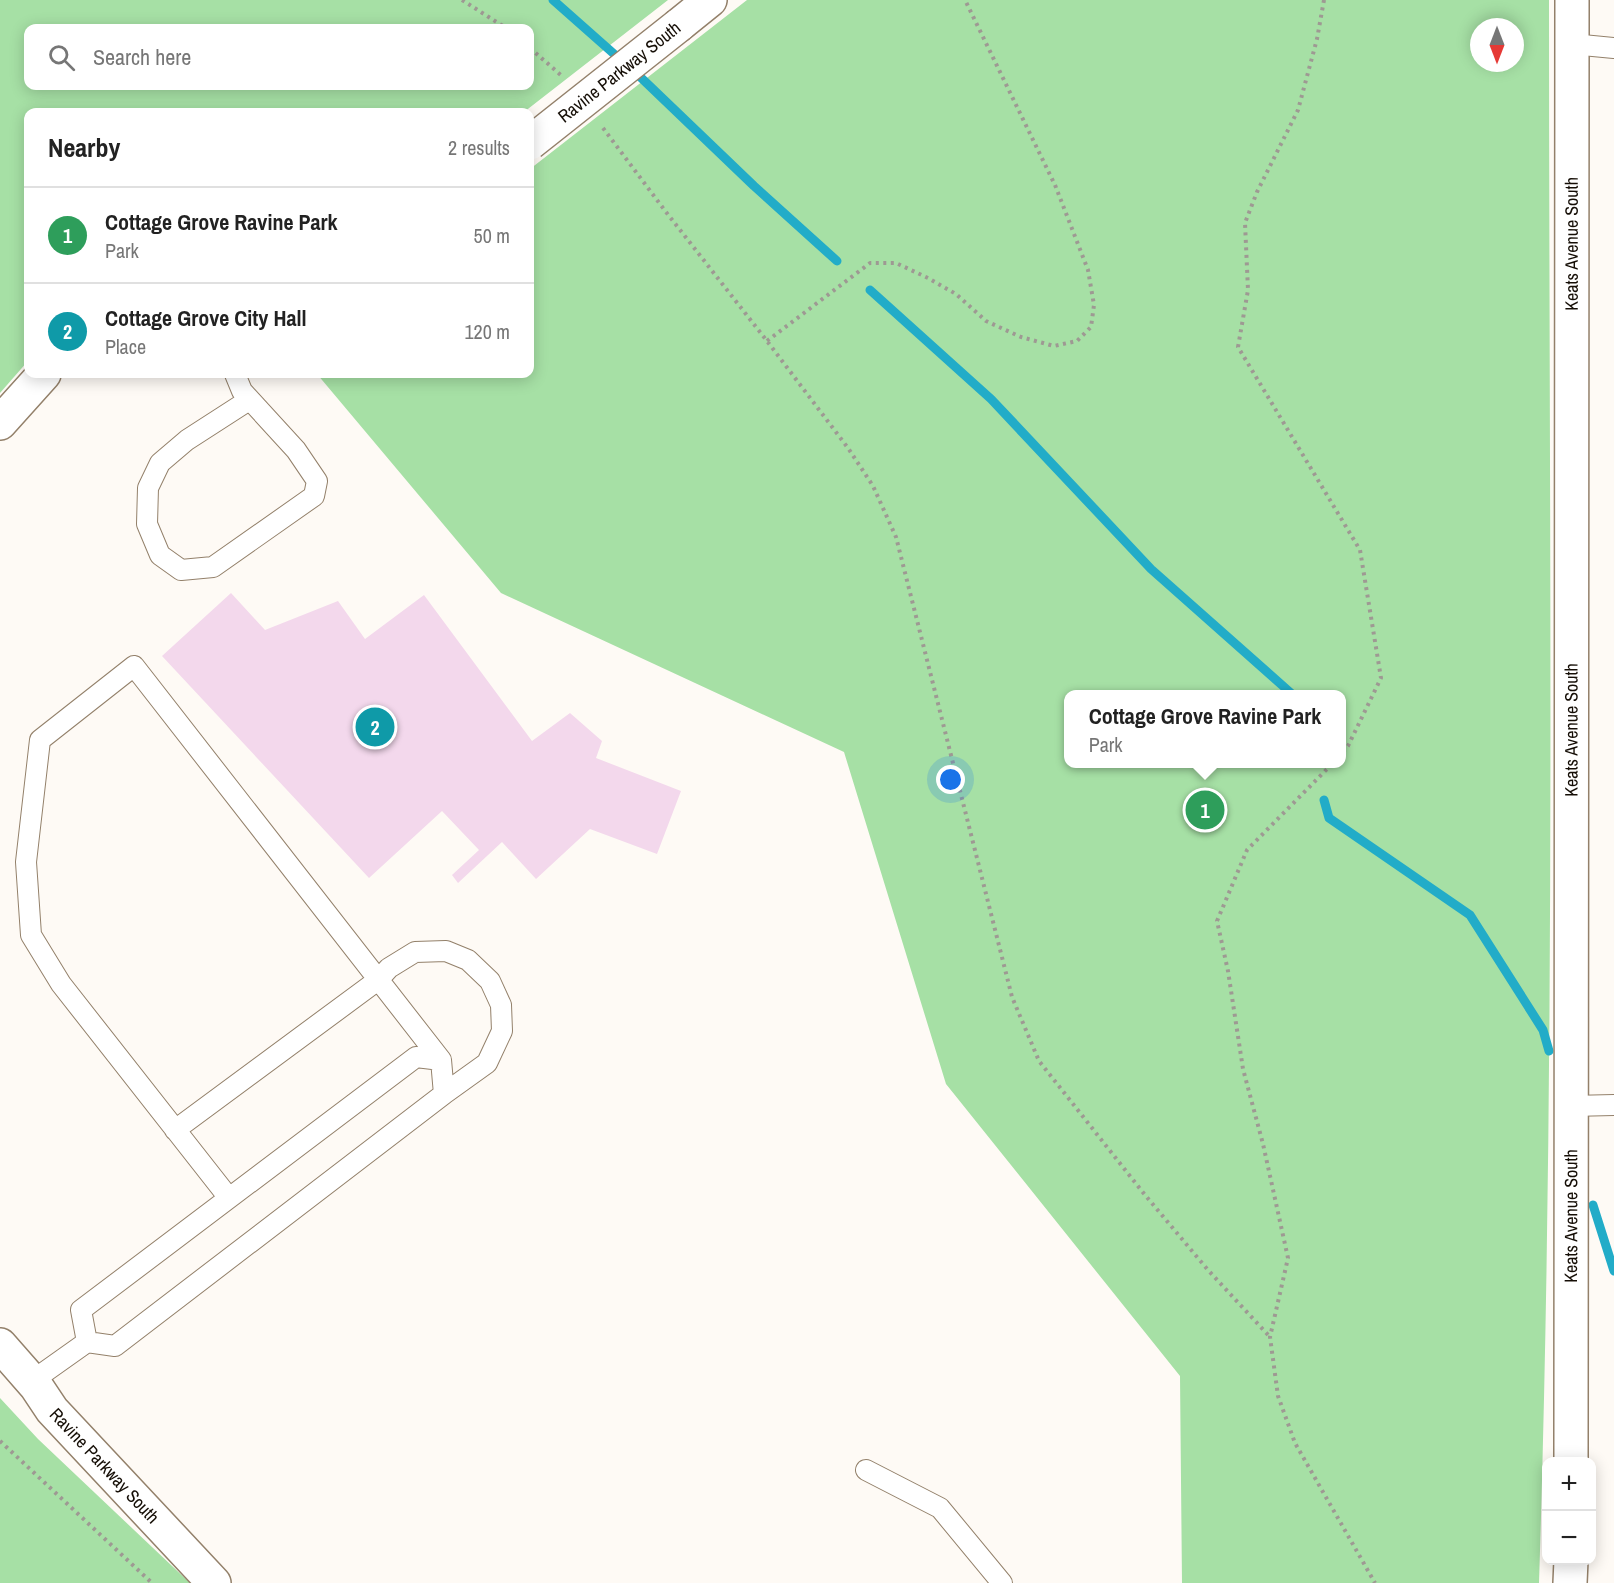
<!DOCTYPE html>
<meta charset="utf-8">
<style>
:root{--surface:#fff;--page:#f2f2f2;--text:#222;--muted:#767676;--line:#e0e0e0;--accent:#7c3aed}
body{margin:0;font-family:"Archivo Narrow",sans-serif;background:var(--page);color:var(--text)}
.controls{position:absolute;right:18px;bottom:18px;display:grid;overflow:hidden;border-radius:12px;box-shadow:0 3px 15px #0003}
.controls button{width:54px;height:54px;display:grid;place-items:center;padding:0;border:0;border-bottom:2px solid var(--line);background:var(--surface);color:var(--text);font:30px sans-serif}
.compass{position:absolute;left:1470px;top:18px;width:54px;height:54px;border-radius:50%;background:var(--surface);box-shadow:0 3px 15px #0003;rotate:180deg}
.you{position:absolute;left:951px;top:780px;width:21px;height:21px;margin:-15px;border:4px solid #fff;border-radius:50%;background:#1a73e8;box-shadow:0 0 0 9px #1a73e833}
.badge{display:grid;place-items:center;width:39px;height:39px;border-radius:50%;background:var(--accent);color:#fff;font-size:20px;font-weight:700}
.pin{position:absolute;translate:-50% -50%;border:3px solid #fff;box-shadow:0 2px 6px #0006}
.popup{position:absolute;left:1064px;top:690px;width:282px;height:78px;box-sizing:border-box;display:grid;place-content:center;border-radius:12px;background:var(--surface);filter:drop-shadow(0 2px 4px #0005);font-size:20px;white-space:nowrap;color:var(--muted)}
.popup b{font-size:22px;color:var(--text)}
.popup::after{content:'';position:absolute;left:50%;top:100%;margin-left:-12px;border:12px solid transparent;border-top-color:var(--surface)}
.list{margin:0;padding:0;list-style:none}
h2{display:flex;justify-content:space-between;align-items:center;height:78px;margin:0;padding:0 24px;font-size:26px}
h2 small{font-size:20px;font-weight:400;color:var(--muted)}
.list li{display:grid;grid-template-columns:39px 1fr auto;gap:18px;align-items:center;box-sizing:border-box;height:96px;padding:0 24px;border-top:2px solid var(--line)}
.list b{display:block;font-size:22px;white-space:nowrap}
.list p{margin:0;font-size:20px;white-space:nowrap;color:var(--muted)}
.list em{font-size:20px;font-style:normal;color:var(--muted)}
.icon{flex:none;width:33px;height:33px;fill:none;stroke:currentColor;stroke-width:2;stroke-linecap:round;stroke-linejoin:round}
.map{position:relative;flex:none;width:1614px;height:1583px;overflow:hidden}
.search{position:absolute;background:var(--surface);box-shadow:0 3px 15px #0003;left:24px;top:24px;width:510px;height:66px;display:flex;align-items:center;gap:15px;box-sizing:border-box;padding:0 21px;border-radius:12px;color:var(--muted);font-size:22px}
.panel{position:absolute;background:var(--surface);box-shadow:0 3px 15px #0003;left:24px;top:108px;width:510px;height:270px;border-radius:12px}
.map>svg:first-child{display:block}
.park{fill:#a6e0a5;fill-rule:evenodd}
.lines{fill:none;stroke-linecap:round;stroke-linejoin:round}
.stream{stroke:#22acc8;stroke-width:9}
.building{fill:#f3d8ec}
.lane-casing{stroke:#93806a;stroke-width:22}
.secondary-casing{stroke:#93806a;stroke-width:36}
.path{stroke:#9e9993;stroke-width:4;stroke-dasharray:3 4.5;stroke-linecap:butt}
.lane{stroke:#fff;stroke-width:20}
.secondary{stroke:#fff;stroke-width:33}
.secondary-bridge-casing{stroke:#93806a;stroke-width:36;stroke-linecap:butt}
.secondary-bridge{stroke:#fff;stroke-width:33}
.labels{text-anchor:middle;stroke-width:4.5;stroke-linejoin:round;paint-order:stroke}
.street-label{font-size:18px;fill:#150e06;stroke:#fff}
</style>
<div class="map">
<svg width="1614" height="1583" viewBox="0 0 1614 1583">
<rect width="100%" height="100%" fill="#fefaf5"/>
<path class="park" d="M0,0H668L524,112H28V361L0,393ZM28,28H530V86H28Z
M747,0H1549C1549,528 1556,1056 1539,1583H1182L1180,1376L946,1084L844,752L501,593L317,374H530V169ZM1479,27H1515V63H1479ZM1068,694H1342V764H1068Z
M0,1398L38,1439L190,1583H0Z"/>
<g class="lines">
<path class="stream" d="M553,0L622,61
M633,70L754,186L837,261
M870,290L991,399L1151,569L1292,694
M1324,800L1329,818L1470,915L1543,1030L1549,1051
M1593,1205L1614,1271"/>
</g>
<path class="building" d="M231,593L265,630L338,601L365,639L424,595L532,741L570,713L602,741L596,758L681,791L657,854L590,829L536,879L502,842L458,883L452,875L479,850L442,811L369,878L162,656Z"/>
<g class="lines">
<g class="lane-casing">
<path id="lane" d="M1572,44L1614,48
M235,374L242,391L296,450L317,481L314,496L213,567L181,570L160,555L147,524L148,488L160,463L187,440L249,400
M1571,1106L1614,1105
M175,1130L378,980L389,968L415,952L446,951L468,960L490,981L501,1005L502,1031L487,1063L441,1096
M229,1198L61,984L31,935L26,862L40,740L134,666L441,1060
M32,1381L87,1342L115,1346L444,1094L441,1060L416,1057L81,1310L87,1342
M866,1470L940,1508L1002,1583"/>
</g>
<g class="secondary-casing">
<g id="secondary">
<path d="M679,25L710,0"/>
<path d="M0,423L44,374"/>
<path id="s1" d="M0,1345L36,1386L52,1410L214,1583"/>
<path id="s2" d="M1571,1462L1572,0"/>
<path d="M1570,1583L1571,1560"/>
</g>
</g>
<path class="path" d="M462,0L506,28
M1324,0L1317,39L1298,110L1257,192L1245,223L1248,290L1238,347L1360,550L1381,678L1348,746L1342,753
M530,48L563,77
M603,128L666,212L767,341L848,448L873,486L896,537L1012,997L1039,1061L1145,1195L1208,1270L1270,1337
M767,341L870,263H896L928,278L956,294L986,321L1021,337L1054,346L1077,341L1091,327L1094,305L1088,270L1055,185L965,0
M1332,764L1247,850L1217,921L1228,971L1243,1069L1263,1144L1288,1258L1270,1337L1278,1396L1295,1443L1375,1583
M0,1441L152,1583"/>
<use href="#lane" class="lane"/>
<use href="#secondary" class="secondary"/>
<g class="secondary-bridge-casing">
<g id="secondary-bridge">
<path id="s3" d="M530,143L679,25"/>
</g>
</g>
<use href="#secondary-bridge" class="secondary-bridge"/>
</g>
<g class="labels">
<g class="street-label">
<text dy="6" stroke="none"><textPath href="#s3" startOffset="114">Ravine Parkway South</textPath></text>
<text dy="6" stroke="none"><textPath href="#s2" startOffset="1218">Keats Avenue South</textPath></text>
<text dy="6" stroke="none"><textPath href="#s2" startOffset="732">Keats Avenue South</textPath></text>
<text dy="6" stroke="none"><textPath href="#s2" startOffset="246">Keats Avenue South</textPath></text>
<text dy="6" stroke="none"><textPath href="#s1" startOffset="160">Ravine Parkway South</textPath></text>
</g>
</g>
</svg>
<div class="controls">
<button>+</button>
<button>−</button>
</div>
<svg class="compass" viewBox="-18 -18 36 36"><path d="M0-13l5 13h-10z" fill="#e53935"/><path d="M0 13l5-13h-10z" fill="#767676"/></svg>
<div class="you"></div>
<div class="pin badge" style="left:1205px;top:810px;background:#2e9e5b">1</div>
<div class="popup"><b>Cottage Grove Ravine Park</b>Park</div>
<div class="pin badge" style="left:375px;top:727px;background:#0f9aa8">2</div>
<div class="search"><svg class="icon" aria-label="search" viewBox="0 0 24 24"><circle cx="10" cy="10" r="6"/><path d="M15 15l6 6"/></svg>Search here</div>
<section class="panel">
<h2>Nearby<small>2 results</small></h2>
<ul class="list">
<li><span class="badge" style="background:#2e9e5b">1</span><div><b>Cottage Grove Ravine Park</b><p>Park</p></div><em>50 m</em></li>
<li><span class="badge" style="background:#0f9aa8">2</span><div><b>Cottage Grove City Hall</b><p>Place</p></div><em>120 m</em></li>
</ul>
</section>
</div>
